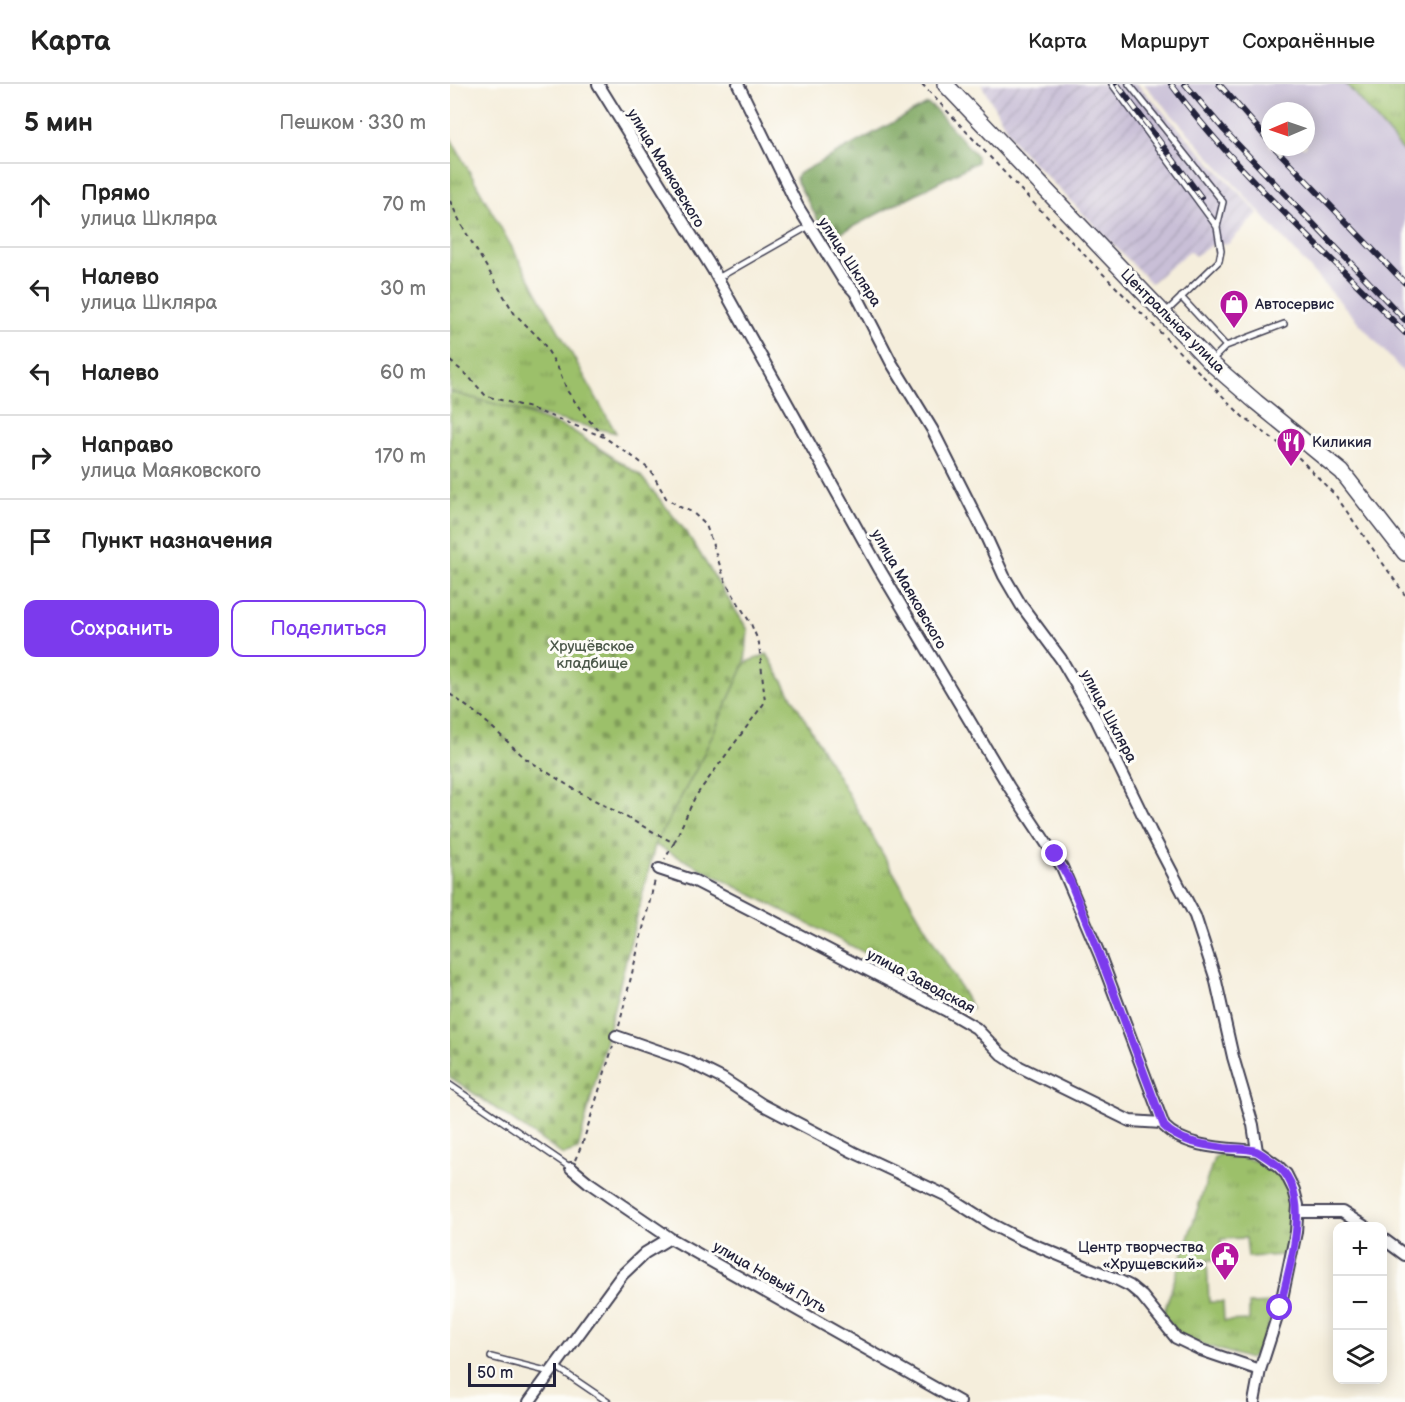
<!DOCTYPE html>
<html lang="ru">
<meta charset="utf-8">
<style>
:root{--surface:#fff;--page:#f6f6f6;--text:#222;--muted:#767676;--line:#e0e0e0;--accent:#7c3aed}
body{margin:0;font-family:"Balsamiq Sans",sans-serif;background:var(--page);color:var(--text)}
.controls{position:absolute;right:18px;bottom:18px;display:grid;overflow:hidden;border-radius:12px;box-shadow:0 3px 15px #0003}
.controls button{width:54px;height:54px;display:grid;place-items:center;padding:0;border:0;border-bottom:2px solid var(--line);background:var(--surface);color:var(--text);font:30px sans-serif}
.compass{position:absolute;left:811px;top:18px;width:54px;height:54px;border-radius:50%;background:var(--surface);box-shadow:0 3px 15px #0003;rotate:268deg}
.scale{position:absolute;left:18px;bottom:15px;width:88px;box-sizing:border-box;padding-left:6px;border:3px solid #22223b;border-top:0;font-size:16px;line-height:21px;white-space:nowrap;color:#22223b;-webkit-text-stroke:4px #fdfcf7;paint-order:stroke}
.stop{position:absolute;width:18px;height:18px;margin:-14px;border:4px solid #7c3aed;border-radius:50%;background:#fff}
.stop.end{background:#7c3aed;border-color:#fff;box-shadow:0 2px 6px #0008}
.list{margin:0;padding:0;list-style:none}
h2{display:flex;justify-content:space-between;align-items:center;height:78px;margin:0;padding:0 24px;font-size:26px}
h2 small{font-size:20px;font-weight:400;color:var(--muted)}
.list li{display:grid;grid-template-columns:39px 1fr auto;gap:18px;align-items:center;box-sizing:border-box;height:84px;padding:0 24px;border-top:2px solid var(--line)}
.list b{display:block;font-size:22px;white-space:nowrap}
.list p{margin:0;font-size:20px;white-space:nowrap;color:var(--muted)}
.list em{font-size:20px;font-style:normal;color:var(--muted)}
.actions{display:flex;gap:12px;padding:18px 24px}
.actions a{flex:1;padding:14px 0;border:2px solid var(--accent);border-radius:12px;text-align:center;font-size:21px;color:var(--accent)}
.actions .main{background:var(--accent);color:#fff}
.icon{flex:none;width:33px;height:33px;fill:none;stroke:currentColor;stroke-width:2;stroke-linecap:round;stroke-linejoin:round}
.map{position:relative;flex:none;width:955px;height:1318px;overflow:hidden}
header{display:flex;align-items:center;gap:36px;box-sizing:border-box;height:84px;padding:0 30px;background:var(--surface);border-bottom:2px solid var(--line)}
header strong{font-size:28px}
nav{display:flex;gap:33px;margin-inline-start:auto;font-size:21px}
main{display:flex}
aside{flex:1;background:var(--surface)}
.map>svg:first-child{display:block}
.industrial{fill:url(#industrial-furrows)}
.railway{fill:#c9bfd7;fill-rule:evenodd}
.grass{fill:url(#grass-tufts);stroke:#5f7152;stroke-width:1.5}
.forest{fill:url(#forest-firs);stroke:#50644c;stroke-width:1.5}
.cemetery{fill:url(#cemetery-stones);stroke:#5f7152;stroke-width:1.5}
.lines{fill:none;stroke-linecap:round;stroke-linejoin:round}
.service-casing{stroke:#424153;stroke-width:8}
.minor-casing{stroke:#424153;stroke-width:14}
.secondary-casing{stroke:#424153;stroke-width:18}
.path{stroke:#424153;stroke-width:2;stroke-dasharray:4.5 4.5;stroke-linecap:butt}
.service{stroke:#fff;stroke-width:5}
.minor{stroke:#fff;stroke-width:10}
.secondary{stroke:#fff;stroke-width:15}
.rail-casing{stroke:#22223b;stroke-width:6}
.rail{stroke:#fdfcf7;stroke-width:4;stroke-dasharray:11;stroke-linecap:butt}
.route{stroke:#7c3aed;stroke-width:8}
.labels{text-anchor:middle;stroke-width:6;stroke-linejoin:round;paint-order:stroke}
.street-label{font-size:15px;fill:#22223b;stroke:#fdfcf7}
.poi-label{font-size:15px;fill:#22223b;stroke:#fdfcf7;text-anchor:start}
.park-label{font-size:15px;fill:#4d594b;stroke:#fdfcf7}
</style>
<header>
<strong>Карта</strong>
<nav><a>Карта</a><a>Маршрут</a><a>Сохранённые</a></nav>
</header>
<main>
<aside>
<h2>5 мин<small>Пешком · 330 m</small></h2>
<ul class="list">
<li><svg class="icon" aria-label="ahead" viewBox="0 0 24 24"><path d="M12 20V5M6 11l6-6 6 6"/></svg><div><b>Прямо</b><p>улица Шкляра</p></div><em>70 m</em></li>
<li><svg class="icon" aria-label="left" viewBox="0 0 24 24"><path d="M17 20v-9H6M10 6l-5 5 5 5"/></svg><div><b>Налево</b><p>улица Шкляра</p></div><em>30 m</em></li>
<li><svg class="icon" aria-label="left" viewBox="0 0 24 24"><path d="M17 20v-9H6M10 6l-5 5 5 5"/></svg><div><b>Налево</b></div><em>60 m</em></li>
<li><svg class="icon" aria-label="right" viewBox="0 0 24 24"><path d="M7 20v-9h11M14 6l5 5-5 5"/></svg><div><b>Направо</b><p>улица Маяковского</p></div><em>170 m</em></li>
<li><svg class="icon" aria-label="arrive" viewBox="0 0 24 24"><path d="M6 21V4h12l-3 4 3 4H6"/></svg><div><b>Пункт назначения</b></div></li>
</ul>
<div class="actions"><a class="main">Сохранить</a><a>Поделиться</a></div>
</aside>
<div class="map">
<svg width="955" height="1318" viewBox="0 0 955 1318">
<defs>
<pattern id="industrial-furrows" width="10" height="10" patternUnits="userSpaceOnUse" patternTransform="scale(1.5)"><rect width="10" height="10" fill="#c9bfd7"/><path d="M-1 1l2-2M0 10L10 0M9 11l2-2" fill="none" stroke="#aca4b9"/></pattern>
<pattern id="grass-tufts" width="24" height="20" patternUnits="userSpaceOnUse" patternTransform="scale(1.5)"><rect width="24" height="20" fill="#9cc06a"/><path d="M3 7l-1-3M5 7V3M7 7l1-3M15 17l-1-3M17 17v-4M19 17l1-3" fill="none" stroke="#7f9c58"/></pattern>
<pattern id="forest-firs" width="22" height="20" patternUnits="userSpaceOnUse" patternTransform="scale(1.5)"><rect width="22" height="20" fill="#7da65e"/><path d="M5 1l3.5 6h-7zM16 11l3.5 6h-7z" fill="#66874f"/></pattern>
<pattern id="cemetery-stones" width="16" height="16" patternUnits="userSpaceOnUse" patternTransform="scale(1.5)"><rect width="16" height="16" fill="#9cc06a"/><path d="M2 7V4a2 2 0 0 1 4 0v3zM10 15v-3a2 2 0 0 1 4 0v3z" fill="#7f9c58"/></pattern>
</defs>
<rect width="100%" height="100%" fill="#fdfcf7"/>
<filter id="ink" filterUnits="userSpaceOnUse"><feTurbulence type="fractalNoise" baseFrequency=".0167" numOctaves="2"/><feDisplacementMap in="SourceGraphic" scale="12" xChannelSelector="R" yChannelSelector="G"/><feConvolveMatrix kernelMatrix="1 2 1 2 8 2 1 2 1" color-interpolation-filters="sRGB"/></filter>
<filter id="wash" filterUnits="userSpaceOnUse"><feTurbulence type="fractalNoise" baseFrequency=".008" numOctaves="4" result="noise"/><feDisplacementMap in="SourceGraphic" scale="24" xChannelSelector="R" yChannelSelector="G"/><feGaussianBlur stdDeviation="1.35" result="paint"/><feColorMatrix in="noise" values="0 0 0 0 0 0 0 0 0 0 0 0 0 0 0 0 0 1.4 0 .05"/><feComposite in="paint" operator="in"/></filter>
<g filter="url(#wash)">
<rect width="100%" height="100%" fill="#f5eedc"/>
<path class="industrial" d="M531,0H687L808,129L778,160L765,159L745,172L739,167L701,199L566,61Z"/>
<path class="railway" d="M694,0H896L955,69V290ZM820,27H856V63H820Z"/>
<path class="grass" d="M896,0H955V69Z
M0,53L166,349L67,326L0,308Z
M317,570L522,924L205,761L250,678L295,579Z
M771,1069C784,1072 801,1074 813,1080C853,1100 841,1136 835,1171L798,1173L796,1154L771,1155V1176H757L759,1218H773L774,1237L799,1236V1220L826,1219L811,1263L800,1275L735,1255L713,1231L764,1074Z"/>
<path class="forest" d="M477,20L483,23L527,72V78L387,151L382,152L375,149L347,98L346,94L348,90Z"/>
<path class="cemetery" d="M0,308L67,326L120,345L190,391L237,449L298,546L295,579L250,678L205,761L128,1066L113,1071L0,993Z"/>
</g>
<g filter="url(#ink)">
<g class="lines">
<g class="service-casing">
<path id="service" d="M662,0L767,143
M679,0L773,118L767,143L771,167L769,177L715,229
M268,194L359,142
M731,213L776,262L762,276
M776,262L834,240
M0,1001L121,1084
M41,1273L100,1288
M105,1282L158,1318"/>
</g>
<g class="minor-casing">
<path id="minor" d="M148,0L263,186L430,486L559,703L612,783L650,872L714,1042C736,1065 778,1064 807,1067
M288,0L348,123L392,194L405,208L441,278L482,345L533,446L554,492L571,521L611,575L646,635L701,748L745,832L765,893L783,973L803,1041L807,1067L828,1082L836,1090L844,1106L848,1121L846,1148L830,1224L810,1286L804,1318
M209,785L245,797L495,926L526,944L552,971L570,983L680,1037L712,1039
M166,952L235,976L273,995L313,1021L403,1068L497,1112L541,1140L568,1154L666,1195L680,1202L692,1212L726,1254L751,1266L810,1286
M121,1084L138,1098L220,1154L510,1318
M848,1128H892L914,1142
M932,1154L955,1171
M79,1318L172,1191L195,1169L220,1154"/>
</g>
<g class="secondary-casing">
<path id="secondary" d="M495,0L760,278L806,318L892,388L955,469"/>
</g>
<path class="path" d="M472,0L567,102L793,333L849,374L886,412L955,511
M0,117L12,142L64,229L92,257L108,284L118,308L136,333L153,351
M0,277L17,291L36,312L80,324L154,353L189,377L201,387L216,414L230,423L242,428L256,441L276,499L301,540L309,559L315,618L245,713L224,759
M0,610L31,633L75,674L122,704L224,759L215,775
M169,942L205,796
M125,1076L133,1058L163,962"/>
<use href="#service" class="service"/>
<use href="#minor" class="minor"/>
<use href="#secondary" class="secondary"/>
<g class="rail-casing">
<path id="rail" d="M667,0L751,113
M721,0C789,92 876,167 955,249
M735,0L774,46L955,236
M769,0L820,58
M824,63L955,199"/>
</g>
<use href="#rail" class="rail"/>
</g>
</g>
<g class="lines" filter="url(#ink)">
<path class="route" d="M605,770L620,797L650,872L714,1042C729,1058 754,1061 774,1064C784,1065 797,1064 806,1067C811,1069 817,1074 822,1077C867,1107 839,1180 830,1224"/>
</g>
<defs>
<g id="shop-pin" transform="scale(1.5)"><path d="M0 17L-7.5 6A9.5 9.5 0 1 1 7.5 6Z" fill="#b5179e" stroke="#fdfcf7"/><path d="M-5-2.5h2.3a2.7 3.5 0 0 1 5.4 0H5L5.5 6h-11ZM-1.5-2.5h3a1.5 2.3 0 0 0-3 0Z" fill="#fff"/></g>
<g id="restaurant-pin" transform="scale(1.5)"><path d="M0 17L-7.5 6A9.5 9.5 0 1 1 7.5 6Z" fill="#b5179e" stroke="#fdfcf7"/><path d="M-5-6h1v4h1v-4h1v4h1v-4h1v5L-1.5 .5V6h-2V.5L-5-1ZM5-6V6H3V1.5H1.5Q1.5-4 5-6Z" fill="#fff"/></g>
<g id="civic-pin" transform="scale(1.5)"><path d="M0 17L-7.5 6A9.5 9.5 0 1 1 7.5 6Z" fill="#b5179e" stroke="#fdfcf7"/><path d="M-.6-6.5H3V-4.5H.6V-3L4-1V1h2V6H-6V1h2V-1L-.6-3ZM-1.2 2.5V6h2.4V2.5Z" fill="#fff"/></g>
</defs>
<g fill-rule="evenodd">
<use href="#shop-pin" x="784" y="220"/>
<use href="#restaurant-pin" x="841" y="358"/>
<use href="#civic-pin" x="775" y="1172"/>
</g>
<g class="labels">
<g class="street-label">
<text transform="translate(216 84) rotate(59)" y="5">улица Маяковского</text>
<text transform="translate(400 178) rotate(57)" y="5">улица Шкляра</text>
<text transform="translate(723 237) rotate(45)" y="5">Центральная улица</text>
<text transform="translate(459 505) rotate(60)" y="5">улица Маяковского</text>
<text transform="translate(659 632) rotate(62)" y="5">улица Шкляра</text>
<text transform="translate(471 897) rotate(28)" y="5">улица Заводская</text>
<text transform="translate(320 1193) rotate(30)" y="5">улица Новый Путь</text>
</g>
<g class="poi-label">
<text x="805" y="225">Автосервис</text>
<text x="862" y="363">Киликия</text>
<text x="754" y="1168" text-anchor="end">Центр творчества<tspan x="754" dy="17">«Хрущевский»</tspan></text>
</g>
<g class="park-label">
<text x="142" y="567">Хрущёвское<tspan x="142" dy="17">кладбище</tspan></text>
</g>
</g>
</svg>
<div class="controls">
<button>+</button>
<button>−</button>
<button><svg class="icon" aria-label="layers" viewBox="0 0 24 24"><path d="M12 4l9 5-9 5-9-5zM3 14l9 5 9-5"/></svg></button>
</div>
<svg class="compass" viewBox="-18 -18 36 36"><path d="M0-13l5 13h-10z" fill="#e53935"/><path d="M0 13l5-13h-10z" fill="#767676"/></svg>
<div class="scale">50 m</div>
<div class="stop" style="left:830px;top:1224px"></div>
<div class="stop end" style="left:605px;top:770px"></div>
</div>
</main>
